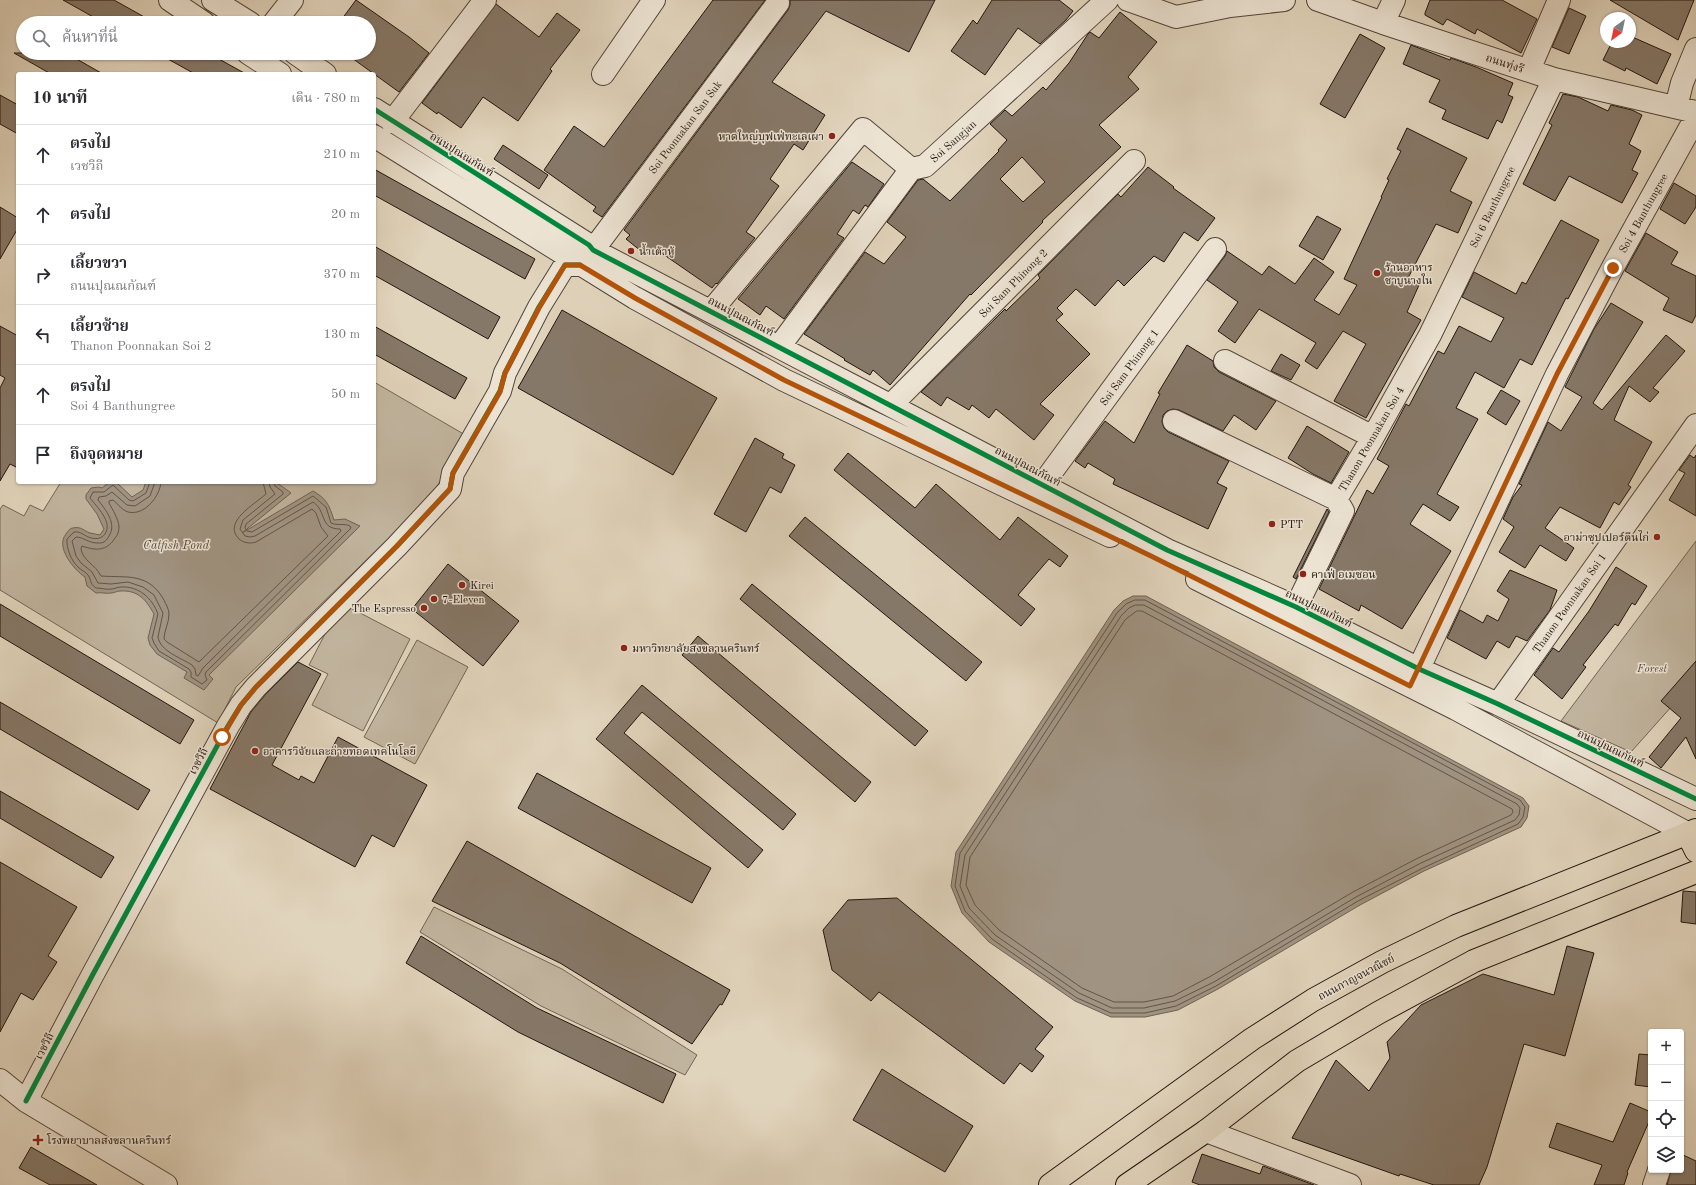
<!DOCTYPE html>
<html lang="th">
<meta charset="utf-8">
<style>
:root{--surface:#fff;--page:#f2f2f3;--text:#2b2b33;--muted:#7c7c81;--line:#e1e1e2}
body{margin:0;font-family:"Old Standard TT","Noto Serif Thai",serif;background:var(--page);color:var(--text)}
.controls{position:absolute;right:12px;bottom:12px;display:grid;overflow:hidden;border-radius:4px;box-shadow:0 1px 3px #0004}
.controls button{width:36px;height:36px;display:grid;place-items:center;padding:0;border:0;border-bottom:1px solid var(--line);background:var(--surface);color:var(--text);font:20px sans-serif}
.compass{position:absolute;left:1600px;top:12px;width:36px;height:36px;border-radius:50%;background:var(--surface);box-shadow:0 1px 3px #0004;rotate:213deg}
.stop{position:absolute;width:12px;height:12px;margin:-9px;border:3px solid #b45309;border-radius:50%;background:#fff}
.stop.end{background:#b45309;border-color:#fff;box-shadow:0 1px 4px #0008}
.list{margin:0;padding:0;list-style:none}
h2{display:flex;justify-content:space-between;align-items:center;height:52px;margin:0;padding:0 16px;font-size:17px}
h2 small{font-size:13px;font-weight:400;color:var(--muted)}
.list li{display:grid;grid-template-columns:26px 1fr auto;gap:12px;align-items:center;box-sizing:border-box;height:60px;padding:0 16px;border-top:1px solid var(--line)}
.list b{display:block;font-size:15px;white-space:nowrap}
.list p{margin:0;font-size:13px;white-space:nowrap;color:var(--muted)}
.list em{font-size:13px;font-style:normal;color:var(--muted)}
.icon{flex:none;width:22px;height:22px;fill:none;stroke:currentColor;stroke-width:2;stroke-linecap:round;stroke-linejoin:round}
.map{position:relative;flex:none;width:1696px;height:1185px;overflow:hidden}
.search{position:absolute;background:var(--surface);box-shadow:0 1px 3px #0004;left:16px;top:16px;width:360px;height:44px;display:flex;align-items:center;gap:10px;box-sizing:border-box;padding:0 14px;border-radius:22px;color:var(--muted);font-size:15px}
.panel{position:absolute;background:var(--surface);box-shadow:0 1px 3px #0004;left:16px;top:72px;width:360px;height:412px;border-radius:4px}
.map>svg:first-child{display:block}
.green{fill:#c1b49e;stroke:#726456}
.water{fill:#a09381;stroke:#6e6153}
.lines{fill:none;stroke-linecap:round;stroke-linejoin:round}
.shore{stroke:#625448;stroke-width:1}
.building{fill:#867868;stroke:#23150e;fill-rule:evenodd}
.minor-casing{stroke:#52453a;stroke-width:24}
.major-casing{stroke:#23150e;stroke-width:24}
.minor{stroke:#ece3d3;stroke-width:22}
.major{stroke:#e1d4bc;stroke-width:22}
.cycleway-casing{stroke:#ece3d3;stroke-width:8}
.cycleway{stroke:#00873e;stroke-width:5}
.route{stroke:#b45309;stroke-width:5}
.poi-dot{fill:#8f2418;stroke:#ece3d3;stroke-width:1.5}
.labels{text-anchor:middle;stroke-width:3;stroke-linejoin:round;paint-order:stroke}
.street-label{font-size:11px;fill:#23150e;stroke:#ece3d3}
.poi-label{font-size:11px;fill:#23150e;stroke:#ece3d3;text-anchor:start}
.park-label{font-size:11px;font-style:italic;fill:#524539;stroke:#ece3d3}
.water-label{font-size:12px;font-style:italic;fill:#55473c;stroke:#ece3d3}
</style>
<div class="map">
<svg width="1696" height="1185" viewBox="0 0 1696 1185">
<rect width="100%" height="100%" fill="#e1d4bc"/>
<filter id="stains"><feTurbulence type="fractalNoise" baseFrequency=".005" numOctaves="4"/><feColorMatrix values="0 0 0 0 .2 0 0 0 0 .09 0 0 0 0 .02 0 0 0 .5 -.17"/></filter>
<radialGradient id="worn" r=".72"><stop offset=".6" stop-color="#630" stop-opacity="0"/><stop offset="1" stop-color="#630" stop-opacity=".3"/></radialGradient>
<path class="green" d="M374,382L467,436L430,498L236,687L218,723L0,590V509L3,505L24,516L30,505L43,511L61,482H374Z
M1696,541V679L1631,752L1561,721Z
M341,603L410,639L363,731L312,705L328,674L309,665Z
M417,640L468,667L415,764L364,737Z
M434,907L562,969L697,1055L685,1075L541,1006L420,932Z"/>
<path class="water" d="M110,482H116L132,497L143,490L146,482H276L291,493L242,533L313,491C327,499 329,505 334,520L345,519L360,526L209,675L213,679L204,690L184,678L187,672L157,654L150,645L148,638L154,614C146,600 139,590 120,591C117,591 114,593 111,593C106,594 102,592 96,593L87,586L85,577C74,570 55,547 66,534C68,531 70,528 73,528C81,526 84,531 90,533C93,534 97,534 100,535L104,529L97,514L86,499V495L91,488L99,487L102,488Z
M1133,596H1146L1523,798L1529,806L1527,818L1521,827L1424,871L1360,905L1218,989L1178,1010L1145,1017H1111L1075,1001L989,942L962,913L951,886L956,852L1114,610L1123,601Z"/>
<g class="lines">
<path class="shore" d="M150,482L146,493L133,501L129,500L113,485L104,492H93L90,498C97,507 113,522 105,534C101,539 97,539 91,538C84,536 81,531 74,532L67,539C66,548 72,562 78,567C81,570 86,572 88,575C92,581 89,583 96,588C101,588 107,590 111,589C115,589 117,587 121,587C139,586 152,598 158,614L152,638L154,643L159,651L189,669L191,672V677L202,684L207,680L205,675L206,672L351,528L350,526C344,523 337,526 331,523L326,507L313,496L252,532L247,531L245,528L246,524L283,494V492L275,486L274,482
M155,482L150,496L135,506L127,505L112,492L106,496L99,497L98,500C106,510 117,524 109,536C107,540 104,543 100,543C89,544 84,537 76,537L72,541L76,556L81,563L92,572L98,583L111,584L128,582L143,587L154,595L163,613L158,637C160,651 181,658 192,665L195,669L196,675L198,676L203,668L341,531L340,529C319,529 327,511 313,502L255,536L250,537L245,536L240,529L243,520L275,494L270,487L269,482
M161,482C160,496 145,516 128,512C122,510 118,504 113,500L109,501V503C113,510 118,519 119,526C119,531 118,535 115,538C107,551 96,551 82,546L81,549C83,561 95,564 101,576C127,578 148,572 164,600C166,605 169,609 169,614C169,623 164,631 164,639L167,642L199,662L328,536L321,527L316,513L312,509L256,542C250,544 244,543 239,539C222,522 255,504 266,494L263,482
M1135,600H1145L1520,800L1525,807L1523,817L1518,824L1423,868L1358,901L1216,986L1176,1006L1145,1013H1111L1077,998L992,939L965,911L955,886L960,853L1117,613L1126,604Z
M1136,605H1144L1517,804L1520,808L1519,815L1515,820L1421,863L1356,897L1214,982L1175,1001L1144,1008H1112L1079,993L995,935L969,908L960,886L965,855L1121,616L1129,608Z
M1137,611H1142L1512,809L1513,812L1511,815L1418,858L1353,892L1211,976L1173,996L1144,1002H1114L1082,988L999,930L975,905L966,885L970,857L1125,620Z"/>
</g>
<path class="building" d="M63,0H114L155,23H104Z
M356,0L409,37L429,53L399,92L345,53H369V23H339Z
M713,0H765L602,217L593,211L596,207L544,170L574,126L604,147Z
M790,0H935L909,52L826,11L772,82L825,115L803,150L794,144L770,179L779,186L746,232L755,238L717,284L716,283L712,288L660,252L656,256L649,251L646,255L626,239L630,235L624,230L788,10L790,5Z
M992,0H1059L1073,11L1066,20L1040,44L1018,28L985,75L951,51L973,20L977,24Z
M1430,0H1502L1537,19L1521,53L1477,29L1475,34L1447,19L1443,25L1425,15V13Z
M1610,0H1694L1678,40Z
M496,4L539,37L557,13L580,30L550,69L552,71L518,121L483,97L461,128L438,112L437,114L422,103Z
M1569,8L1586,16L1569,54L1552,47Z
M1120,12L1157,42L1128,77L1139,89L1099,125L1121,147L1042,221L1043,222L971,295L970,294L890,385L873,370L870,375L844,360L845,359L804,334L865,252L884,264L906,237L887,222L918,180L923,179L950,201L999,151L998,150L1007,140L990,124L1005,110L1012,116L1043,87L1046,90L1069,63L1088,34L1090,32L1099,38ZM1022,157L1045,182L1023,202L1000,179Z
M1360,34L1385,48L1345,118L1320,104Z
M1630,36L1671,54L1657,84L1626,68L1625,71L1603,60L1612,42H1630Z
M1411,45L1450,60L1451,58L1476,67L1513,83L1508,95L1513,97L1502,123L1497,120L1488,139L1442,119L1446,110L1429,102L1440,80L1403,64Z
M14,53H66L103,74H51Z
M157,53H208L246,74H195Z
M1563,94L1578,97L1608,111L1611,105L1632,110L1642,115L1629,144L1641,151L1632,170L1638,173L1622,203L1569,176L1555,201L1523,184L1552,125L1549,123Z
M0,95L18,105V134L0,124Z
M1407,128L1467,158L1450,191L1472,202L1458,233L1436,224L1407,280L1419,285L1407,312L1421,320L1366,418L1334,401L1366,344L1343,331L1317,369L1305,361L1316,343L1259,309L1235,343L1218,331L1238,302L1207,280L1225,256L1227,251L1262,275L1269,266L1295,284L1314,258L1334,272L1314,300L1339,315L1357,285L1344,279L1382,197H1381L1389,180L1387,179L1401,151L1397,149Z
M503,145L548,175L539,189L494,159Z
M852,162L884,184L868,207L865,205L859,214L853,210L837,234L844,238L784,319L766,306L760,315L738,299Z
M1148,167L1174,187L1173,188L1215,218L1198,241L1184,232L1164,262L1154,256L1124,286L1118,280L1095,306L1076,289L1057,308L1063,314L1056,320L1090,354L1040,404L1054,415L1034,440L996,409L989,418L972,405L969,410L947,397L941,406L921,392L1003,311L1005,309L1006,311L1040,278L1038,275L1118,194L1121,197Z
M374,169L535,259L525,279L374,195Z
M1674,183L1696,196V207L1685,224L1660,209Z
M0,207L18,218V228L0,259Z
M1317,216L1341,229L1323,260L1299,246Z
M1561,220L1599,240L1568,299L1566,298L1532,365L1520,359L1504,388L1475,372L1456,408L1478,419L1437,494L1459,507L1450,521L1423,504L1410,524L1451,551L1402,629L1361,605L1359,611L1319,589L1367,490L1373,494L1389,466L1377,459L1406,404L1409,406L1438,351L1444,354L1459,326L1491,342L1504,318L1462,297L1474,272L1516,294L1522,282L1526,284Z
M1646,233L1678,252L1671,264L1696,276V315L1692,323L1663,310L1669,298L1625,271Z
M374,246L500,317L488,339L374,275Z
M1611,303L1643,322L1593,403L1602,410L1666,335L1685,351L1653,388L1659,392L1650,402L1629,386L1614,420L1652,442L1628,485L1631,487L1619,505L1614,502L1600,528L1560,507L1545,528L1574,548L1566,561L1540,545L1525,568L1499,552L1514,527L1503,519L1513,497L1522,485L1519,484L1548,422L1561,431L1582,397L1565,387L1594,329Z
M562,310L717,398L673,475L518,388Z
M0,326L18,336V468L10,464L0,481V388L5,378L0,375Z
M374,326L467,378L455,399L374,354Z
M1187,345L1213,361L1214,367L1219,372L1276,401L1256,430L1234,415L1223,431L1179,410L1173,409L1167,411L1163,415L1162,422L1164,428L1168,432L1229,461L1217,483L1227,488L1208,529L1113,484L1115,479L1088,463L1085,468L1075,461L1105,421L1134,443L1160,394L1158,393Z
M1281,354L1300,365L1291,380L1271,371Z
M1501,390L1520,401L1506,425L1487,413Z
M1307,426L1349,452L1331,483L1313,474L1288,458Z
M755,438L784,454L782,458L795,465L781,493L770,487L746,532L714,514Z
M848,453L915,508L936,484L1000,540L1018,517L1068,556L1060,567L1049,559L1018,595L1035,609L1021,626L834,470Z
M1690,455L1694,458L1696,455V516L1669,500L1685,473L1679,470Z
M1327,509L1329,512L1296,579L1293,577Z
M805,517L982,662L966,681L789,536Z
M448,564L519,621L483,666L412,609Z
M1616,567L1647,586L1635,605L1632,603L1618,626L1615,624L1583,665L1586,667L1562,699L1534,675L1553,648L1559,652L1589,611Z
M1510,570L1557,590L1550,610L1527,641L1516,636L1509,648L1497,641L1486,659L1447,638L1460,610L1483,623L1487,615L1498,621L1509,599L1497,591Z
M752,584L928,731L915,746L740,599Z
M0,604L194,720L180,744L0,636Z
M698,636L871,782L855,802L682,655Z
M1696,661V759L1686,737L1661,768L1649,757L1681,718L1661,701Z
M298,662L321,674L272,765L299,780L301,776L314,783L338,737L427,785L394,847L372,835L355,867L210,789L251,712L265,695Z
M642,685L796,814L783,830L642,712L624,733L763,850L748,868L596,739Z
M0,702L150,790L138,810L0,729Z
M537,773L711,868L692,903L518,808Z
M0,791L114,857L101,878L0,818Z
M467,841L730,990L722,1005L720,1004L692,1044L560,963L432,901Z
M0,862L77,907L48,956L57,962L33,1000L21,993L0,1032Z
M1683,891L1696,892V924L1681,922Z
M897,898L1053,1027L1035,1049L1044,1056L1032,1072L1020,1063L1004,1084L879,992L871,1001L832,970L823,930L848,900Z
M421,936L537,1008L676,1074L663,1103L518,1032L406,963Z
M1567,946L1594,953L1565,1056L1524,1044L1487,1167L1479,1185H1434L1400,1174L1399,1176L1292,1138L1336,1060L1369,1091L1390,1058L1387,1042L1421,1005L1483,974L1554,995Z
M1639,1054L1651,1055V1087L1635,1085Z
M882,1069L973,1126L945,1172L853,1120Z
M1630,1103L1651,1112V1117L1627,1172L1628,1173L1624,1185H1594L1602,1165L1549,1147L1557,1123L1613,1142Z
M31,1147L97,1185H50L19,1168Z
M1202,1154L1260,1174L1263,1166L1314,1185H1200L1192,1182Z
M1681,1154L1696,1161V1185H1667L1671,1170H1681Z"/>
<g class="lines">
<g class="minor-casing">
<path id="minor" d="M170,0L204,23
M213,0L250,23
M1128,0L1176,17L1230,6L1284,0
M1318,0L1383,23L1554,79L1696,112
M274,23L292,0
M1383,23L1394,0
M248,53L280,74
M295,53L325,74
M1529,70L1559,0
M603,74L654,0
M1676,107L1682,83L1696,49
M374,109L589,245L593,250L1167,550L1296,607L1419,669L1498,704L1696,799
M392,122L485,0
M374,136L635,298L784,380L1110,536
M911,169L925,166L1107,0
M593,250L778,3
M711,311L863,129L911,169
M779,347L911,169
M1225,361L1373,437
M891,405L1134,161
M1174,421L1336,499
M1042,485L1215,249
M1197,579L1456,709L1687,833
M1296,607L1343,511L1336,499L1373,437L1430,335L1554,79
M1413,681L1557,374L1613,267L1696,117
M1498,704L1696,425
M0,1080L26,1101L166,1185
M26,1101L92,976L228,726L241,705L256,687L397,546L450,489L453,473L500,391L505,373L539,307L565,265H580
M1206,1131L1350,1185
M1654,1185L1659,1170"/>
</g>
<g class="major-casing">
<path id="major" d="M1687,833L1696,851
M1050,1185L1252,1039L1313,1000L1382,962L1456,926L1696,830
M1127,1185L1206,1131L1297,1061L1378,1013L1474,961L1696,872"/>
</g>
<use href="#minor" class="minor"/>
<use href="#major" class="major"/>
<g class="cycleway-casing">
<path id="cycleway" d="M374,109L589,245L593,250L1167,550L1296,607L1419,669L1498,704L1696,799
M26,1101L92,976L228,726L241,705L256,687L397,546L450,489L453,473L500,391L505,373L539,307L565,265H580"/>
</g>
<use href="#cycleway" class="cycleway"/>
</g>
<g class="lines">
<path class="route" d="M222,737L241,705L256,687L397,546L450,489L453,473L500,392L505,373L539,308L565,265H580L635,298L784,380L1151,556L1410,686L1557,374L1613,268"/>
</g>
<g class="poi-dot">
<circle cx="832" cy="136" r="4"/>
<circle cx="631" cy="251" r="4"/>
<circle cx="1377" cy="273" r="4"/>
<circle cx="1272" cy="524" r="4"/>
<circle cx="1657" cy="537" r="4"/>
<circle cx="1303" cy="574" r="4"/>
<circle cx="462" cy="585" r="4"/>
<circle cx="434" cy="599" r="4"/>
<circle cx="424" cy="608" r="4"/>
<circle cx="624" cy="648" r="4"/>
<circle cx="255" cy="751" r="4"/>
<path d="M36 1134h4v4h4v4h-4v4h-4v-4h-4v-4h4z"/>
</g>
<g class="labels">
<g class="street-label">
<text transform="translate(1505 63) rotate(18)" y="4">ถนนทุ่งรี</text>
<text transform="translate(685 127) rotate(-53)" y="4">Soi Poonnakan San Suk</text>
<text transform="translate(953 141) rotate(-42)" y="4">Soi Sangjan</text>
<text transform="translate(462 154) rotate(32)" y="4">ถนนปุณณกัณฑ์</text>
<text transform="translate(1492 207) rotate(-64)" y="4">Soi 6 Banthungree</text>
<text transform="translate(1643 213) rotate(-61)" y="4">Soi 4 Banthungree</text>
<text transform="translate(1013 283) rotate(-45)" y="4">Soi Sam Phinong 2</text>
<text transform="translate(741 316) rotate(28)" y="4">ถนนปุณณกัณฑ์</text>
<text transform="translate(1129 367) rotate(-54)" y="4">Soi Sam Phinong 1</text>
<text transform="translate(1371 439) rotate(-60)" y="4">Thanon Poonnakan Soi 4</text>
<text transform="translate(1028 466) rotate(28)" y="4">ถนนปุณณกัณฑ์</text>
<text transform="translate(1569 603) rotate(-55)" y="4">Thanon Poonnakan Soi 1</text>
<text transform="translate(1319 608) rotate(26)" y="4">ถนนปุณณกัณฑ์</text>
<text transform="translate(1611 748) rotate(26)" y="4">ถนนปุณณกัณฑ์</text>
<text transform="translate(198 761) rotate(-62)" y="4">เวชวิถี</text>
<text transform="translate(1356 977) rotate(-28)" y="4">ถนนกาญจนวณิชย์</text>
<text transform="translate(44 1046) rotate(-62)" y="4">เวชวิถี</text>
</g>
<g class="poi-label">
<text x="824" y="140" text-anchor="end">หาดใหญ่บุฟเฟ่ทะเลเผา</text>
<text x="639" y="255">น้ำเต้าหู้</text>
<text x="1385" y="271">ร้านอาหาร<tspan x="1385" dy="13">ชาบูนางใน</tspan></text>
<text x="1280" y="528">PTT</text>
<text x="1649" y="541" text-anchor="end">อาม่าซุปเปอร์ตีนไก่</text>
<text x="1311" y="578">คาเฟ่ อเมซอน</text>
<text x="470" y="589">Kirei</text>
<text x="442" y="603">7-Eleven</text>
<text x="416" y="612" text-anchor="end">The Espresso</text>
<text x="632" y="652">มหาวิทยาลัยสงขลานครินทร์</text>
<text x="263" y="755">อาคารวิจัยและถ่ายทอดเทคโนโลยี</text>
<text x="47" y="1144">โรงพยาบาลสงขลานครินทร์</text>
</g>
<g class="park-label">
<text x="1652" y="672">Forest</text>
</g>
<g class="water-label">
<text x="176" y="549">Catfish Pond</text>
</g>
</g>
<rect width="100%" height="100%" filter="url(#stains)"/>
<rect width="100%" height="100%" fill="url(#worn)"/>
</svg>
<div class="controls">
<button>+</button>
<button>−</button>
<button><svg class="icon" aria-label="locate" viewBox="0 0 24 24"><circle cx="12" cy="12" r="6"/><path d="M12 2v4M12 18v4M2 12h4M18 12h4"/></svg></button>
<button><svg class="icon" aria-label="layers" viewBox="0 0 24 24"><path d="M12 4l9 5-9 5-9-5zM3 14l9 5 9-5"/></svg></button>
</div>
<svg class="compass" viewBox="-18 -18 36 36"><path d="M0-13l5 13h-10z" fill="#e53935"/><path d="M0 13l5-13h-10z" fill="#7c7c81"/></svg>
<div class="stop" style="left:222px;top:737px"></div>
<div class="stop end" style="left:1613px;top:268px"></div>
<div class="search"><svg class="icon" aria-label="search" viewBox="0 0 24 24"><circle cx="10" cy="10" r="6"/><path d="M15 15l6 6"/></svg>ค้นหาที่นี่</div>
<section class="panel">
<h2>10 นาที<small>เดิน · 780 m</small></h2>
<ul class="list">
<li><svg class="icon" aria-label="ahead" viewBox="0 0 24 24"><path d="M12 20V5M6 11l6-6 6 6"/></svg><div><b>ตรงไป</b><p>เวชวิถี</p></div><em>210 m</em></li>
<li><svg class="icon" aria-label="ahead" viewBox="0 0 24 24"><path d="M12 20V5M6 11l6-6 6 6"/></svg><div><b>ตรงไป</b></div><em>20 m</em></li>
<li><svg class="icon" aria-label="right" viewBox="0 0 24 24"><path d="M7 20v-9h11M14 6l5 5-5 5"/></svg><div><b>เลี้ยวขวา</b><p>ถนนปุณณกัณฑ์</p></div><em>370 m</em></li>
<li><svg class="icon" aria-label="left" viewBox="0 0 24 24"><path d="M17 20v-9H6M10 6l-5 5 5 5"/></svg><div><b>เลี้ยวซ้าย</b><p>Thanon Poonnakan Soi 2</p></div><em>130 m</em></li>
<li><svg class="icon" aria-label="ahead" viewBox="0 0 24 24"><path d="M12 20V5M6 11l6-6 6 6"/></svg><div><b>ตรงไป</b><p>Soi 4 Banthungree</p></div><em>50 m</em></li>
<li><svg class="icon" aria-label="arrive" viewBox="0 0 24 24"><path d="M6 21V4h12l-3 4 3 4H6"/></svg><div><b>ถึงจุดหมาย</b></div></li>
</ul>
</section>
</div>
